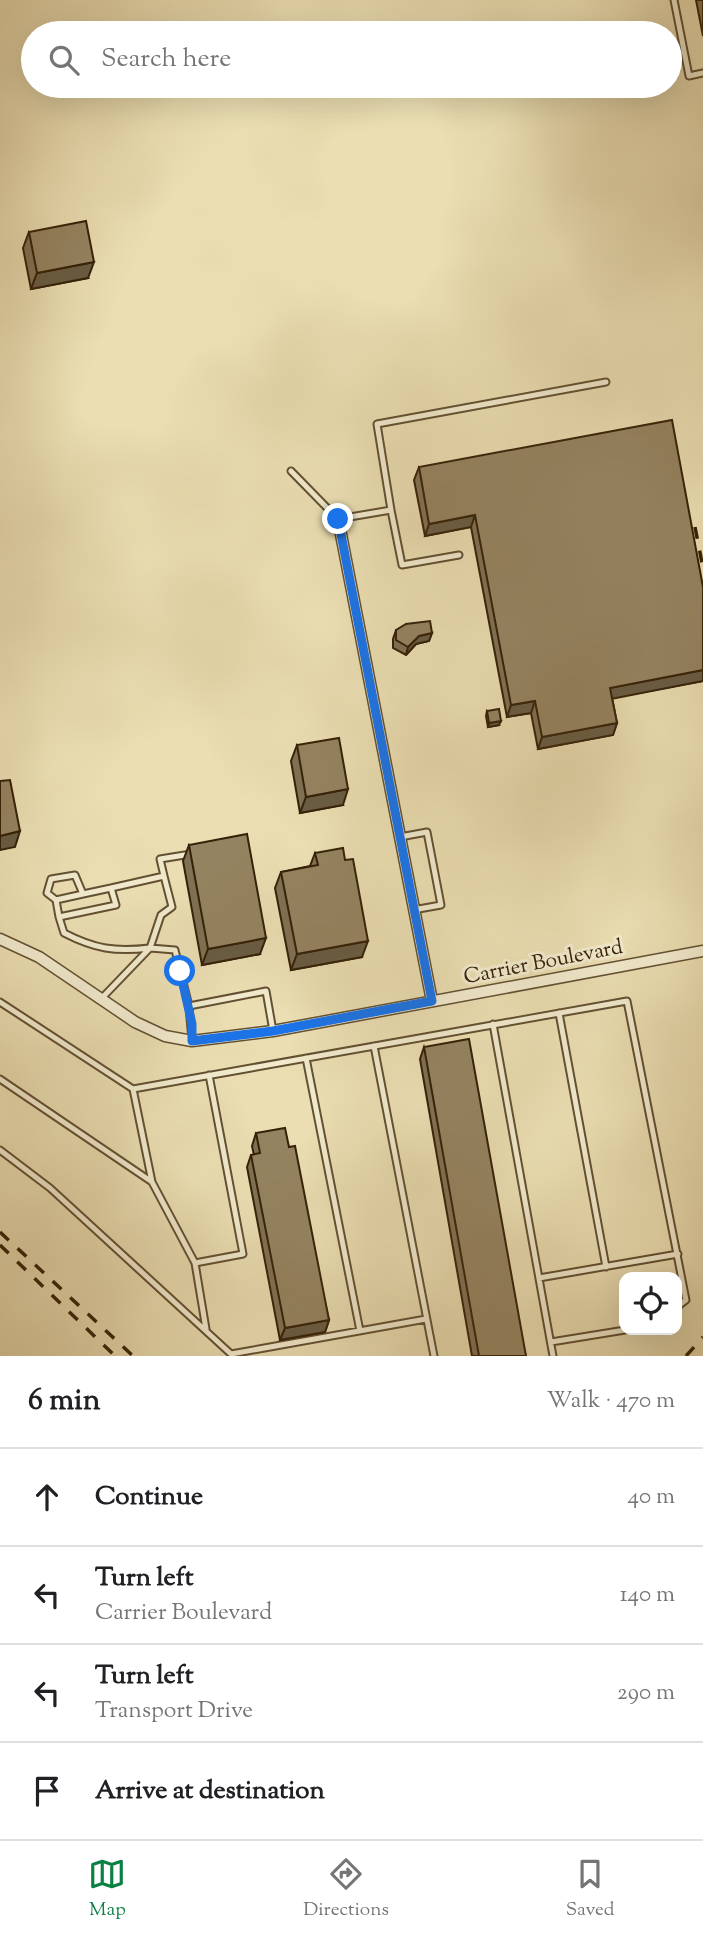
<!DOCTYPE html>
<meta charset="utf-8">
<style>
:root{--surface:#fff;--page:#f2f2f2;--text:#202124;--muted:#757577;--line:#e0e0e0;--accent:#0b8043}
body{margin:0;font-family:"Sorts Mill Goudy",serif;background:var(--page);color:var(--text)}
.controls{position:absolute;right:21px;bottom:21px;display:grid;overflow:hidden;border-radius:14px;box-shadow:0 7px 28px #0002}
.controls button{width:63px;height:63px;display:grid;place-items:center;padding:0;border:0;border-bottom:2px solid var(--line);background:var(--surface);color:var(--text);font:35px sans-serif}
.stop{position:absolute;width:21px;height:21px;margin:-16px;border:5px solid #1a73e8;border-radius:50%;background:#fff}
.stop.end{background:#1a73e8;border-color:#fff;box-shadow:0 2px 7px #0008}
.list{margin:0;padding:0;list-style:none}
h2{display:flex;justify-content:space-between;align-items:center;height:91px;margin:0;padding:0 28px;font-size:30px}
h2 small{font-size:23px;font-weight:400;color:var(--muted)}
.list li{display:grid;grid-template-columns:46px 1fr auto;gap:21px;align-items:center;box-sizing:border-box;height:98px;padding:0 28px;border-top:2px solid var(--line)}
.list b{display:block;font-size:26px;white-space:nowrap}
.list p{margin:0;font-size:23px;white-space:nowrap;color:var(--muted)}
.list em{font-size:23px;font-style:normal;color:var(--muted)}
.icon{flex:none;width:38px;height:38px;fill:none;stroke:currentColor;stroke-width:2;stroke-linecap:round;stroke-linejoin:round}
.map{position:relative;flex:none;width:703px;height:1356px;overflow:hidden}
.search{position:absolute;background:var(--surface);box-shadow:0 7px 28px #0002;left:21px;right:21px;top:21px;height:77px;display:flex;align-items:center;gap:18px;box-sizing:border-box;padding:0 24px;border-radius:38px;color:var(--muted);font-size:26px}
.sheet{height:483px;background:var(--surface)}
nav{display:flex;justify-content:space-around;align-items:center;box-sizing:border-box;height:98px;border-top:2px solid var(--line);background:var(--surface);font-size:19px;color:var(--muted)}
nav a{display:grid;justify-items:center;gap:4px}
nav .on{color:var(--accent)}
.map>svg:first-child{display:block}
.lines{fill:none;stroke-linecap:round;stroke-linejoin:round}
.lane-casing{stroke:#635032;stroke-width:9}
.street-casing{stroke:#635032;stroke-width:13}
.lane{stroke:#f1eacd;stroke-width:5}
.street{stroke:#f1eacd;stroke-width:10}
.rail{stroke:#362108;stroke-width:3.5;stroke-dasharray:12 12;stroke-linecap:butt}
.wall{fill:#7f7153;stroke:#362108;stroke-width:2}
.shaded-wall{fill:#685c43;stroke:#362108;stroke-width:2}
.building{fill:#948360;stroke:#362108;stroke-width:2}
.route{stroke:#1a73e8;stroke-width:9}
.labels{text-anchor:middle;stroke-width:6;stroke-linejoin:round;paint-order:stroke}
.street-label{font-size:21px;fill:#362108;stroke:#f1eacd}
</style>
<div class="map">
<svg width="703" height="1356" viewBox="0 0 703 1356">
<rect width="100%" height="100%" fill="#eadeb2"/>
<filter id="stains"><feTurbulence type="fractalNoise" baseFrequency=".00286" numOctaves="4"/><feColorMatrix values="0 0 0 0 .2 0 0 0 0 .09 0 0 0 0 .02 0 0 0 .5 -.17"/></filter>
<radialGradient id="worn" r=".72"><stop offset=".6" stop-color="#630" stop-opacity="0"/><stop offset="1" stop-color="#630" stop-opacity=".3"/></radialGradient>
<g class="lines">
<g class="lane-casing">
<path id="lane" d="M674,0L689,76L703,73
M291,471L338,519L391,510L402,565L459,555
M391,510L377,424L606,382
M400,837L427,832L441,905L413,910
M164,876L172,907L161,915L150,948C115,952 95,949 64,933L59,917L116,905L111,888Z
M164,876L160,859L191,854
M83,894L111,888
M56,900L83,894L75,875L51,879L47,893L56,900L59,917
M101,999L150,948L175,950L189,1006L192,1041
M0,1002L133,1089L627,1001L686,1300L677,1307
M189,1006L266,991L273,1031
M559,1013L606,1267
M493,1024L553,1356
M374,1046L434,1356
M306,1058L360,1331
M0,1079L152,1182L133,1089
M0,1150L50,1188L231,1354L426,1319
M152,1182L195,1263L243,1254L209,1075
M195,1263L206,1329
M539,1278L678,1254
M551,1342L625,1330"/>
</g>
<g class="street-casing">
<path id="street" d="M338,519L432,1001
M0,939L39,957L135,1022L165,1036L192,1041L273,1031L703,951"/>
</g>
<use href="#lane" class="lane"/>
<use href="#street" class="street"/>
<path class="rail" d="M695,527L703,568
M0,1232L133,1356
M0,1245L115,1356
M686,1356L703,1337"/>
</g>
<path class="wall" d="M696,0H703V36Z
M29,232L88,278L31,289L23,248Z
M419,467L703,681L612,698L617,723L613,735L538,749L531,713L507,717L471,527L425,536L414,480Z
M396,630L432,633L429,641L416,644L406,655L393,648V639Z
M487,711L499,725L488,727L486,716Z
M297,745L343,805L300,813L291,761Z
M189,845L260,954L202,965L183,861Z
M315,853L362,957L291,970L275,888L281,872L310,866Z
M424,1047L526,1356H472L420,1059Z
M256,1133L289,1147L329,1320L325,1332L280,1340L247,1167L251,1155H254L252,1146Z"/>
<path class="shaded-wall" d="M94,262L88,278L31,289L37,273Z
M475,515L471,527L425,536L429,524Z
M432,633L429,641L416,644L406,655L408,647L419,636Z
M703,670V681L606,700L610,688Z
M535,701L531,713L507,717L511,705Z
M501,721L499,725L488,727L489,723Z
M617,723L613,735L538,749L542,737Z
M348,789L343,805L300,813L306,797Z
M20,831L15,847L0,850V836Z
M266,938L260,954L202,965L208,949Z
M368,941L362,957L291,970L297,954Z
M329,1320L325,1332L280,1340L285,1328Z"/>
<path class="building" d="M86,221L94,262L37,273L29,232Z
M672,420L703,587V670L610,688L617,723L542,737L535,701L511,705L475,515L429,524L419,467Z
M430,621L432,633L419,636L408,647L396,640V630L406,624Z
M499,709L501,721L489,723L487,711Z
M339,738L348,789L306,797L297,745Z
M10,780L20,831L0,836V781Z
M247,834L266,938L208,949L189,845Z
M343,848L345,860L353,859L368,941L297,954L281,872L318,865L315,853Z
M469,1039L526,1356H479L424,1047Z
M285,1128L289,1147L295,1146L329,1320L285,1328L251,1155L260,1153L256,1133Z"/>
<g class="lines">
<path class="route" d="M180,971L192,1024V1041L273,1031L432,1001L338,519"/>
</g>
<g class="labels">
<g class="street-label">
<text transform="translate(543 961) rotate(-11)" y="7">Carrier Boulevard</text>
</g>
</g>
<rect width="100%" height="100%" filter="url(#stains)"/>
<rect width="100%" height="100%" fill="url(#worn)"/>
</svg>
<div class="controls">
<button><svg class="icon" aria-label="locate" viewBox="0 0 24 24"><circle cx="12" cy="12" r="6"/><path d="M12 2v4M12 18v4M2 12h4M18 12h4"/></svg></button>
</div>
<div class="stop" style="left:180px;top:971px"></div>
<div class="stop end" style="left:338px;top:519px"></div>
<div class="search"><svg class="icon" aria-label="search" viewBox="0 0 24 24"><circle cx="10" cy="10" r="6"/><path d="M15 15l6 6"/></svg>Search here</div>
</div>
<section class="sheet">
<h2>6 min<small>Walk · 470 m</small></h2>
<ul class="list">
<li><svg class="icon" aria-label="ahead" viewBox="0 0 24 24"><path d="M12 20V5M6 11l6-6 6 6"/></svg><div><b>Continue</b></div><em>40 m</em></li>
<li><svg class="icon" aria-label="left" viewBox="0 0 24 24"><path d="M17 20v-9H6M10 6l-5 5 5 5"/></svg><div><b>Turn left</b><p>Carrier Boulevard</p></div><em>140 m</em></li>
<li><svg class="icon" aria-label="left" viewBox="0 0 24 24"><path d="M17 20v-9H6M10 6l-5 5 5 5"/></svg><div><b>Turn left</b><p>Transport Drive</p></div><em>290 m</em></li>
<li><svg class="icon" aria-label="arrive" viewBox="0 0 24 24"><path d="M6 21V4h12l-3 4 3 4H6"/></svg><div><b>Arrive at destination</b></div></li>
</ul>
</section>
<nav>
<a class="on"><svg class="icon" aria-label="map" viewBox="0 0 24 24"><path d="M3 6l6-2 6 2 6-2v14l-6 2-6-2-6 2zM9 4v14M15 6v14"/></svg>Map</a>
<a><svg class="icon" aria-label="directions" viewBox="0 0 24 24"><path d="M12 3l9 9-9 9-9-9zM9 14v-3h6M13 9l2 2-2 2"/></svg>Directions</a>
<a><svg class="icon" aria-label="saved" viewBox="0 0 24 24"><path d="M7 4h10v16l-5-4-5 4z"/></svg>Saved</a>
</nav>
